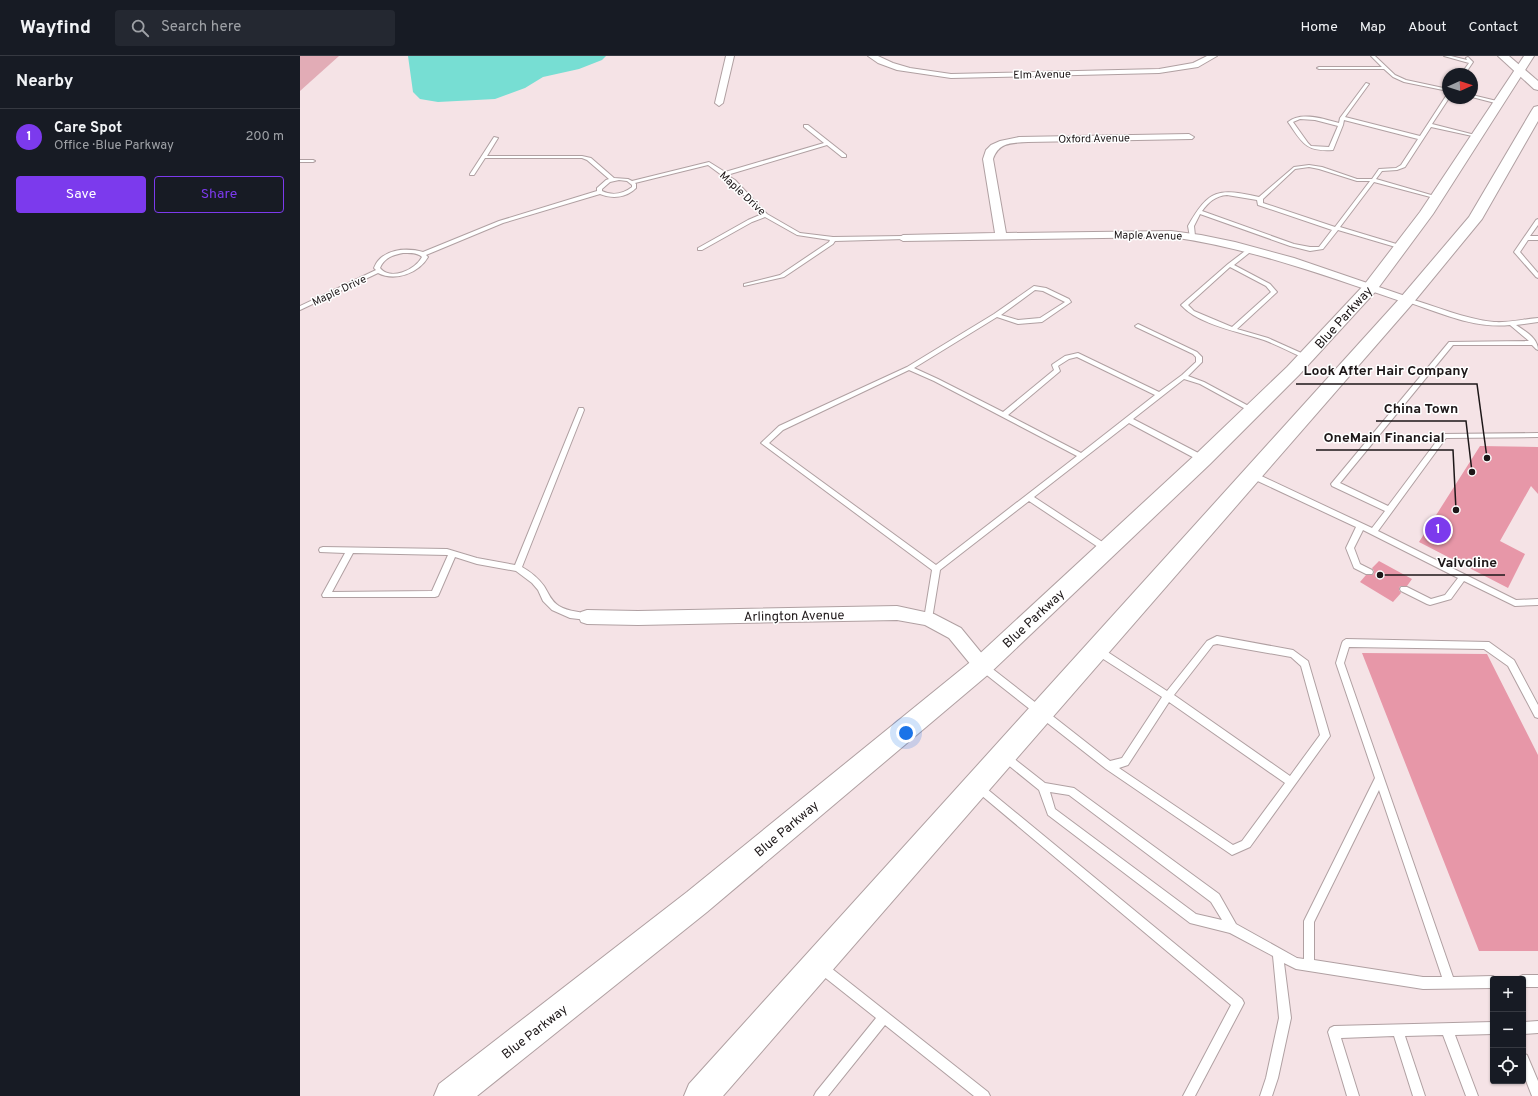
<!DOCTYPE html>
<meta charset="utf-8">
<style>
:root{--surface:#171b24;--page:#242831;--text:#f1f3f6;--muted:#9ea1a6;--line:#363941;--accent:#7c3aed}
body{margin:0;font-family:Overpass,sans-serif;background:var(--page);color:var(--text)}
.controls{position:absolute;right:12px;bottom:12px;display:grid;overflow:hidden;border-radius:4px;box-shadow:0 1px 3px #0004}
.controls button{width:36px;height:36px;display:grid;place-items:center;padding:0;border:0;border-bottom:1px solid var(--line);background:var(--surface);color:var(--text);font:20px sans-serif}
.compass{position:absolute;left:1142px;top:12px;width:36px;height:36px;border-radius:50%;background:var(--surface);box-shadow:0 1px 3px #0004;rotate:87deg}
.you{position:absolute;left:606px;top:677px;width:14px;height:14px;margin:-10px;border:3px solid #fff;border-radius:50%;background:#1a73e8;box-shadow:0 0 0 6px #1a73e833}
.badge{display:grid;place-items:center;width:26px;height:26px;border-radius:50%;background:var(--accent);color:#fff;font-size:13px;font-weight:700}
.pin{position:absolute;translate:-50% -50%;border:2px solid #fff;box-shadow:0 1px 4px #0006}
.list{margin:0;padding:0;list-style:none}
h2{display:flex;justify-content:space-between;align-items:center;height:52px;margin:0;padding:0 16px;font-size:17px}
h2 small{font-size:13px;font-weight:400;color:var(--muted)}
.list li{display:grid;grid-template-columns:26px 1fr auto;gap:12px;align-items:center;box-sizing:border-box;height:56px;padding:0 16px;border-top:1px solid var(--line)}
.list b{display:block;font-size:15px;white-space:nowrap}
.list p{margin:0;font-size:13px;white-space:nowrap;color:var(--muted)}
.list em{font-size:13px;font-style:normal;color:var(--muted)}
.actions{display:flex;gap:8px;padding:12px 16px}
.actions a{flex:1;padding:9px 0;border:1px solid var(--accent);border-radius:4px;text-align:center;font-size:14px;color:var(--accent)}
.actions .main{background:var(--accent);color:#fff}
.icon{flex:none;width:22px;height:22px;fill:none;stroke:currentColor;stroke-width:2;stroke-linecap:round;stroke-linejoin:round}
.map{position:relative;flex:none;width:1238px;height:1040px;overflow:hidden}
header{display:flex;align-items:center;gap:24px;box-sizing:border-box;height:56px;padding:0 20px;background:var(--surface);border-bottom:1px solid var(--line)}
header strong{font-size:19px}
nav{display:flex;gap:22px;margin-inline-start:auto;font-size:14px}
.search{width:280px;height:36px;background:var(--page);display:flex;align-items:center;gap:10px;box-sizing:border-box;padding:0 14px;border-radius:4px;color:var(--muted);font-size:15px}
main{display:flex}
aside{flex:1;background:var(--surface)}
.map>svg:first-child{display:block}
.green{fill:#e2acb6}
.water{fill:#77ded3}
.building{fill:#e797a8}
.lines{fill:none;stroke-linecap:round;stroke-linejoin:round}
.service-casing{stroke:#b0a0a2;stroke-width:2}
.minor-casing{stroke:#b0a0a2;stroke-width:2}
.secondary-casing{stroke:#b0a0a2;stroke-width:2}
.trunk-casing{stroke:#b0a0a2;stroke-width:2}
.service{fill:#fff;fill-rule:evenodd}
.minor{fill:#fff;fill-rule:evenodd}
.secondary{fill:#fff;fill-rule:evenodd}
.trunk{fill:#fff;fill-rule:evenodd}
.labels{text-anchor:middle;stroke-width:3;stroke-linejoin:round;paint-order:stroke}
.far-street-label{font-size:11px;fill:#1d1718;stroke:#fff}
.street-label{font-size:13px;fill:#1d1718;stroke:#fff}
.leader{fill:none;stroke:#1d1718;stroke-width:1.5}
.callout-dot{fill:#1d1718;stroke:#fff;stroke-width:1.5}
.callout-label{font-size:14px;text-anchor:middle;font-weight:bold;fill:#1d1718;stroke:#fff;stroke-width:3;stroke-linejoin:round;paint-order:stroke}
</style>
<header>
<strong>Wayfind</strong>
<div class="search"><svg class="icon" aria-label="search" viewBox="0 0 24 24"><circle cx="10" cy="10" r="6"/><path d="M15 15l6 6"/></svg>Search here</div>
<nav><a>Home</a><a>Map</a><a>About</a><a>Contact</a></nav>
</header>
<main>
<aside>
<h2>Nearby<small></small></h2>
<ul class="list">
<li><span class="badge">1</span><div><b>Care Spot</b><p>Office · Blue Parkway</p></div><em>200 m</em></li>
</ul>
<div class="actions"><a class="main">Save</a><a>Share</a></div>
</aside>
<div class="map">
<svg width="1238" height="1040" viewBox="0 0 1238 1040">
<rect width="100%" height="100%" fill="#f5e3e6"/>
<path class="green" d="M0,0H39L0,35Z"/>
<path class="water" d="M108,0H306L302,4L279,13L243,21L225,32L195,43L138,46L120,43L113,36Z"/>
<path class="building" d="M1180,390L1238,391V438L1231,430L1200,485L1225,498L1208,532L1119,486Z
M1079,505L1112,523L1107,530H1100L1099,534L1101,537L1093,546L1060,526L1066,519H1073L1074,515L1072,512Z
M1062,597L1187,598L1238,699V895H1179Z"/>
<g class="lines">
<g class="service-casing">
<path id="service" d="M1071,0H1075L1095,19L1106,24L1148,33V35L1104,26L1093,21L1084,13H1019L1017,12L1019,11H1082Z
M1144,0H1151L1167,4L1166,2L1168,1L1173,6L1165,18H1161L1169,7Z
M1066,27L1069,28L1045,61L1120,80L1146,40L1148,39L1149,42L1132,68L1179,80L1177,81L1131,71L1105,111L1097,114L1082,115L1076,123L1138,141V143L1074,126L1040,171L1103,190V192H1099L1038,174L1023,193L1010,195L990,190L900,158L894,170L895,180L890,181L888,170C909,133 918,132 959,141L994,111L1009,109L1022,111L1057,123H1072L1079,113L1096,112L1101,109L1118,83L1044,64L1043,69L1033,94C1005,96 1002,86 988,66C1001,55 1024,63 1039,67L1040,62ZM1000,63L1015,64L1038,70L1029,91L1011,90L1008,87L993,66ZM1009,111L1019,113L1057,125H1070L1035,171L963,147V143L995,113ZM927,139L957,144L958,149L1032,174L1019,191H1010L994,188L902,155C909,146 915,140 927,139Z
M1172,39L1201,46V47L1199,48L1172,41Z
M504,69H508L546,99V101H542L527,89L427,119L435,124L467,158L500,177L533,181L603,180L606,182L605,183L535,185L533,188L484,221L444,230V228L480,219L529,186L530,184L497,179L465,161L452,166L402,194H398V192L448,164L462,158L431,126L408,109L335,127L336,128V132C326,142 312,143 300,138L203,167L126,199L128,201C119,217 95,226 78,217L0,254V250L76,214L74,212C81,193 106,191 123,196L199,165L297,135V132L306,124L309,123L287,104L282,102H185L174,119H170V118L194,81L198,82L187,100H282L291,102L314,122L328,123L332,125L409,106L425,116L524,87L504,71ZM319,124L327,125L332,129V131C323,138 312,140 302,135V133L310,126ZM103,197C109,197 117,196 122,201C115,214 91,225 80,212C84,202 93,199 103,197Z
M0,104H13L15,105L13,106H0Z
M1238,163V169L1230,180H1238V184H1228L1220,196L1238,217V222L1236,221L1214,196L1236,164Z
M949,192L954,193L934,209L970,228L977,236L937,273L968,282L1008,300V302H1004C991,296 977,289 964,284C940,276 899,269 881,249L928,208ZM930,211L966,230L971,236L932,271L894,255L888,249Z
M734,230L746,232L769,243L771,246L742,266L718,268L697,261L614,312L638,323L703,356L754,314L752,309L753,308L765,300L778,297L859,336L882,319L896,306V301L893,298L836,271L835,270L838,268L897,296L902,301V306L888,320L904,326L956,354L955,356H951L900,328L884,323L833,363L906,401L907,403L906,405H900L829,367L734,441L810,491L811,493L810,495H804L729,445L640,514L632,563L631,565H625L624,563L632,514L461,387L479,370L607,311L694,258ZM735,234L743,235L765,246L740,262L718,264L701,259ZM777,301L855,339L781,397L708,359L759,316L760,315L758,310L769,303ZM609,314L634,325L777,400L636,509L469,387L483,374Z
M1107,242C1136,250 1164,263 1194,266C1209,267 1224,263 1238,262V266L1216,269C1225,275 1238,282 1238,294L1236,293L1232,289H1153L1040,427L1088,450L1142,378L1238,377V381L1146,382L1078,475L1216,544L1238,543V549L1215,550L1164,525L1151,543L1130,549L1127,548L1101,535L1100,533L1101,531H1107L1131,543L1145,539L1158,522L1063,474L1054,492L1060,508L1072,514L1073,516L1072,518H1066L1054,512L1046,492L1056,471L949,421L948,419L952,416L955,417L1072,472L1085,455L1032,430L1031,428L1149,286L1229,285L1210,269C1174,273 1138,256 1105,245L1104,244Z
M279,352H283L284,354L222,511C231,516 238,522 244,530C249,538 251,545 259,550C269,556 280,555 290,559L291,561L290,563L287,564L270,562L252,554L243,545L238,534L232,527L216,515L177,508L155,501L139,538L138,540L135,541H23L22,539L45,497L20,496L19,494L20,492L23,491L147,493L177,502L215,509ZM53,497L147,499H148L132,535L32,536Z
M917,580L993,594L1008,605L1030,680L950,791L932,799L806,713L679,613L678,610L679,607L682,606L685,607L810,705L822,702L862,641L794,597L793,594L794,591L797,590L800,591L867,635L907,585ZM917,588L991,601L1001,610L1020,679L990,720L874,639L913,589ZM869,646L985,727L942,785L933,789L819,712L828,709Z
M1046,583L1189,586L1214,604L1238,649V662L1235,661L1208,610L1184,593L1049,591L1044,607L1153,921L1193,920L1197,923H1193V932L1123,933L996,913L984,907L991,962L978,1022L972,1040H960L966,1022L979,962L973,900L930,877L890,867L748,759L739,734L702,704L700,701L702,698L705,697L708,698L745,727L774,732L919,838L936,868L997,902L1004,903V865L1075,722L1036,607L1042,587L1043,585ZM1079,734L1142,921H1123L1014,904V866ZM750,736L769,739L911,846L922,864L896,858L755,753Z
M678,726L681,728L942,943L944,947L942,951L895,1040H883L931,949L675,734L673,731L675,728Z
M522,906L526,908L688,1036L690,1040H674L585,969L528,1040H514L516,1036L576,962L518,916L516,912L518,908Z
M1223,919H1238V931H1223V923H1218L1219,921Z
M1238,965V977L1223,978V966Z
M1193,966V978L1155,979L1178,1040H1166L1143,979L1105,980L1125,1040H1113L1094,980L1041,982L1059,1040H1047L1028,976L1030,972L1034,970Z
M1223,997L1227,999L1238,1025V1040H1232L1223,1017Z"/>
</g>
<g class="minor-casing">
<path id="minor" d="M426,0H434L423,47L419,50L415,47Z
M568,0H578L593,7L610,12L651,18L859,13L893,7L907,0H917L898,11L859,17L651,22L597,14L578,7Z
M889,78L894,81L892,83L728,86C712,87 699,86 693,103L706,177L871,175L901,179L935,186L994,202L1111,242L1113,244L1111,246H1103C1026,220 951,192 871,181L603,185L598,182L603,179L695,177L683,103L686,94L691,89L700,85L719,81Z
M597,550L634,558L661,572L688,605L691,610L688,615L682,617L676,615L649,582L625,569L597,564L338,569L287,568L281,566L279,561L281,556L287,554L338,555Z"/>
</g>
<g class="secondary-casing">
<path id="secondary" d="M1198,0H1209L1238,25V34L1234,33Z"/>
</g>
<g class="trunk-casing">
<path id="trunk" d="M1224,0H1234L1133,158L1076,235L999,319L910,408L690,617L407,856L177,1040H134L139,1028L387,836L674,603L896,398L987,311L1064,229L1120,156Z
M1238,50V65L1182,163L1113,247L423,1040H384L389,1028L1101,241L1169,161L1232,54L1234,51Z"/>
</g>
<use href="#service" class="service"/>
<use href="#minor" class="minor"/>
<use href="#secondary" class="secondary"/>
<use href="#trunk" class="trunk"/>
</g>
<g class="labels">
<g class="far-street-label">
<text transform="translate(742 18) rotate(-1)" y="4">Elm Avenue</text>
<text transform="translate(794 82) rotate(-1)" y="4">Oxford Avenue</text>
<text transform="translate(443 137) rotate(43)" y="4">Maple Drive</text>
<text transform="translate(848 179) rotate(1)" y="4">Maple Avenue</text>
<text transform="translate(39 234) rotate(-25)" y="4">Maple Drive</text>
</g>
<g class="street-label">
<text transform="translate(1043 261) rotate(-48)" y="5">Blue Parkway</text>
<text transform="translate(494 559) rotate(-1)" y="5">Arlington Avenue</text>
<text transform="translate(733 562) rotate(-43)" y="5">Blue Parkway</text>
<text transform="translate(486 772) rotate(-40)" y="5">Blue Parkway</text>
<text transform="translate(234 975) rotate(-38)" y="5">Blue Parkway</text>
</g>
</g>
<path class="leader" d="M1187 402L1177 328H996M1172 416L1166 365H1076M1156 454L1153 394H1016M1080 519L1129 519H1205"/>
<g class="callout-dot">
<circle cx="1187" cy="402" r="4"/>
<circle cx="1172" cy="416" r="4"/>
<circle cx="1156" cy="454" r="4"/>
<circle cx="1080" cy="519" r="4"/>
</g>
<g class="callout-label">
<text x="1086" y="319">Look After Hair Company</text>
<text x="1121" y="357">China Town</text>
<text x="1084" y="386">OneMain Financial</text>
<text x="1167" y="511">Valvoline</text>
</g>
</svg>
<div class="controls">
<button>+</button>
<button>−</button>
<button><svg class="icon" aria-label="locate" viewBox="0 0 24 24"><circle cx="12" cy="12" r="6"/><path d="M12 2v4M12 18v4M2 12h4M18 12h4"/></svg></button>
</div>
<svg class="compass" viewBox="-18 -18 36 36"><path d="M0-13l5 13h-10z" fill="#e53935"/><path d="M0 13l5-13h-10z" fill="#9ea1a6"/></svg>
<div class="you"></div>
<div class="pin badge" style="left:1138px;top:474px">1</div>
</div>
</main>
